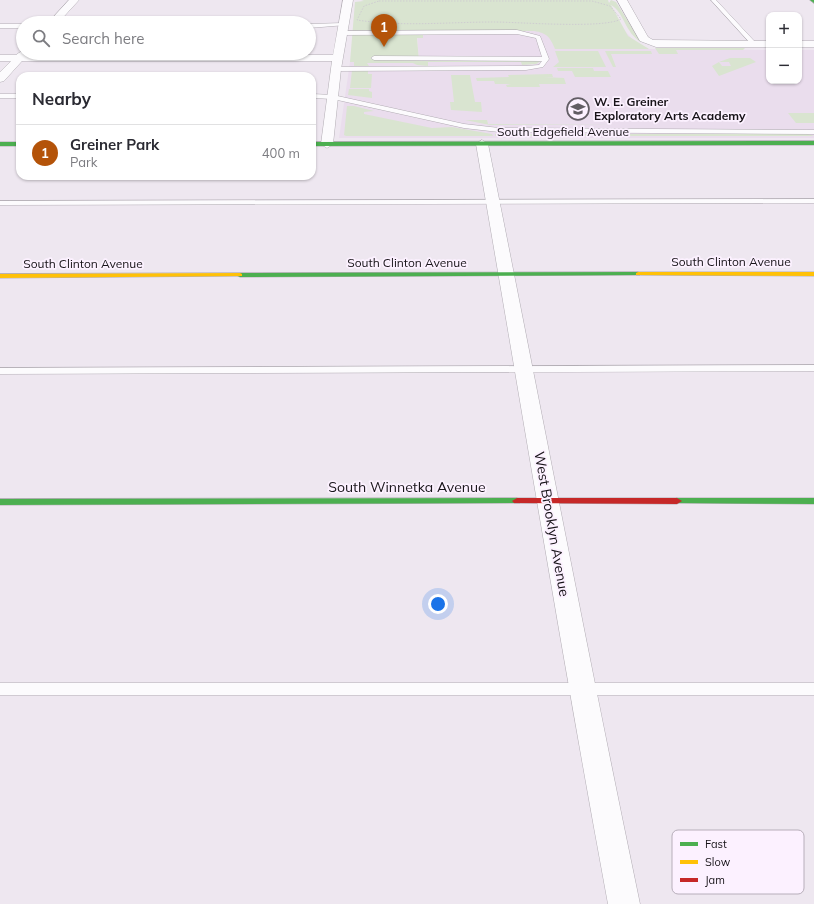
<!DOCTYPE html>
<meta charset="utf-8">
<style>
:root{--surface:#fff;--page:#f2f2f3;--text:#2b2b33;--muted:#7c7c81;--line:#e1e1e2;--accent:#b45309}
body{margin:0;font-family:Mulish,sans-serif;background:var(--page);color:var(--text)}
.controls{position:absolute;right:12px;top:12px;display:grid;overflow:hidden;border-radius:8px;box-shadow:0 1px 3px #0004}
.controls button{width:36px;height:36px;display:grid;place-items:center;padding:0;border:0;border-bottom:1px solid var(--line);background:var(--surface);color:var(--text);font:20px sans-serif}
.you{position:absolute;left:438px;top:604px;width:14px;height:14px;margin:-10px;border:3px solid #fff;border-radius:50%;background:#1a73e8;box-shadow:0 0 0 6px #1a73e833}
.badge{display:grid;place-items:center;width:26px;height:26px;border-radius:50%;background:var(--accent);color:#fff;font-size:13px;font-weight:700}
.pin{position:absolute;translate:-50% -33px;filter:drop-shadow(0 1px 2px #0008)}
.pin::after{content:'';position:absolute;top:21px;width:14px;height:12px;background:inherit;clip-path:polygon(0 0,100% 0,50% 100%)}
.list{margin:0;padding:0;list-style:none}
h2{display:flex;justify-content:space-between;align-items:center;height:52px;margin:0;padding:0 16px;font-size:17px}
h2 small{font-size:13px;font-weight:400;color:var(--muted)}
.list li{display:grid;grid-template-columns:26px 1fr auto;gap:12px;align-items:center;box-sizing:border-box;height:56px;padding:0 16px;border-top:1px solid var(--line)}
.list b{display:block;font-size:15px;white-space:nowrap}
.list p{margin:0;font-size:13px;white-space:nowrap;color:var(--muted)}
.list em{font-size:13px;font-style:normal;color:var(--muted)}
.icon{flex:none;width:22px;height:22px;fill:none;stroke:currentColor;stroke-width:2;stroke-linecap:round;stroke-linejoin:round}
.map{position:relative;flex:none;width:814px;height:904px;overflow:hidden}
.search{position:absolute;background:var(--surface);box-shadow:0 1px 3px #0004;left:16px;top:16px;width:300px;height:44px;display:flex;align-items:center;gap:10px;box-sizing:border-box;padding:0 14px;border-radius:22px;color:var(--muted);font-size:15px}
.panel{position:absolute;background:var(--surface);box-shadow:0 1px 3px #0004;left:16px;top:72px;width:300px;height:108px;border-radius:12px}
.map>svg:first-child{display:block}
.built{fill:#eadded}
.green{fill:#d9e4d0}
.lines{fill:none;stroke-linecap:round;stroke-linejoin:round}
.lane-casing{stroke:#b2adb4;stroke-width:1}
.street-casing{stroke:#b2adb4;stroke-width:1}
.fast-casing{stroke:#b2adb4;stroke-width:1}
.slow-casing{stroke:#b2adb4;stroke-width:1}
.jam-casing{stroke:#b2adb4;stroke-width:1}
.path{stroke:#cfcdd0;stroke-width:1;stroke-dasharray:1.5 1.5;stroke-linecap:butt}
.lane{fill:#fcfbfd;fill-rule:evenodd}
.street{fill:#fcfbfd;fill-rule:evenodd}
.fast{fill:#4caf50;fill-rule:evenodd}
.slow{fill:#ffc107;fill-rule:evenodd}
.jam{fill:#c62828;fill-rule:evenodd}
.labels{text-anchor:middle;stroke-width:3.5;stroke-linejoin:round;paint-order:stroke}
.far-poi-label{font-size:12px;font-weight:bold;fill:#171318;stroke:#fcf1ff;text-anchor:start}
.far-street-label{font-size:12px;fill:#171318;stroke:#fcf1ff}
.street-label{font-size:14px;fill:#171318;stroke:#fcf1ff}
.key{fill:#fcf1ff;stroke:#b7aeba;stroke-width:1}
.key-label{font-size:11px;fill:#171318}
</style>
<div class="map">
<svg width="814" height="904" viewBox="0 0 814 904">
<rect width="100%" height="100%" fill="#eee7f0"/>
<path class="built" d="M417,31H625L635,42L649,49L769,50V81H799V50H814V138H339L350,62L419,63Z"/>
<path class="green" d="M361,0H608L609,3L611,0L616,2L641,42C625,33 624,12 611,5L628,36L649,49H555C550,37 547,33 534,31H417V35H433H423V38H417L419,61H541L536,64L522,65L521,62H428V66L417,65L413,63H367L369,66H354V62H350L355,2L364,1Z
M655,48H745L743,50H676L678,54H659Z
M555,51H598L606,67H553L559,62Z
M605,51H651L652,54H611L616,67H613Z
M730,58H750L756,62L719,76L712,66L719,62L722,66H731L729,62H719Z
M557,68H593L594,71H608L611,77H575L572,71H558Z
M352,70H368V74H372L371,88H350Z
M552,74L553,77H544L564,78L566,84H539L540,87H507L506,85L511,84H495L494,81H477L476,78L509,77L508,75Z
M451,75H470L475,102H481L482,112L451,110L450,102H454Z
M349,89H369V91L372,92V98L348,95Z
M347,106H354L374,111L364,112V114L432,128L452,127L492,134L493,136H346L344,135Z
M788,113H814V123H796Z
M465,120H487L488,124L619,125H490Z
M495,134H808L814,136H495Z"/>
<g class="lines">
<g class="lane-casing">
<path id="lane" d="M711,0H716L756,43V45H752Z
M0,24H23V28H0Z
M309,24L343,23L346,25L309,28Z
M517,30L540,36L549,59L543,67L526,70L336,71L333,69L336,67L526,66L539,65L542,61L374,60L371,58L374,56L542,57L536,38L517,34L342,35L339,33L342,31Z
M0,94H20V98H0Z
M312,94L333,95L464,124L499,128L814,130V134L499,132L464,128L333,99L312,98Z
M814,199V203L0,205V201Z
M814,365V371L0,374V368Z
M0,683H814V695H0Z"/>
</g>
<g class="street-casing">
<path id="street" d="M69,0H79L58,23H48Z
M343,0H353L341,69L333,144L327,148L321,144L332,61H22L4,81L0,82V72L11,61H0V55H16L23,50V53H29L28,55H333Z
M617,0H627L648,37L653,40L769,41V47H656L640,41Z
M799,41H814V47H799Z
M482,140L488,144C539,397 587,651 640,904H608C561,651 520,397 476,144Z"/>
</g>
<g class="fast-casing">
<path id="fast" d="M810,0H814V3Z
M814,141V145L312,146V142Z
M0,142H20V146H0Z
M638,272L640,273V275L240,277L236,275L240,273Z
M517,498L522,501L520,503L0,505V499Z
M677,498H814V504L674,503L672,501Z"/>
</g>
<g class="slow-casing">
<path id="slow" d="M638,272H814V276L636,275V273Z
M240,273L242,274V276L0,278V274Z"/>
</g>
<g class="jam-casing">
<path id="jam" d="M517,498H677L682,501L677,504L514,503L512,501Z"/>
</g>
<path class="path" d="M379,1H592L610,6L621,19C604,29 519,22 494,22C448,22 402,27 357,20L364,6Z"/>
<use href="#lane" class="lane"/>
<use href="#street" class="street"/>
<use href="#fast" class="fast"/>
<use href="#slow" class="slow"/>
<use href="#jam" class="jam"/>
</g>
<defs>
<g id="school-ring" transform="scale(1.15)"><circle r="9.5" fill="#fcf1ff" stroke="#625d64" stroke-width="1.5"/><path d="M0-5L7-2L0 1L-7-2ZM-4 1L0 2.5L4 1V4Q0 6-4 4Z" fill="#625d64"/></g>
</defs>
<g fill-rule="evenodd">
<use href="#school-ring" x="578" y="109"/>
</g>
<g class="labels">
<g class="far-poi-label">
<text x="594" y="106">W. E. Greiner<tspan x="594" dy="14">Exploratory Arts Academy</tspan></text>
</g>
<g class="far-street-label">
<text x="563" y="136">South Edgefield Avenue</text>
<text x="731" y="266">South Clinton Avenue</text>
<text x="407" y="267">South Clinton Avenue</text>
<text x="83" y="268">South Clinton Avenue</text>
</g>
<g class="street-label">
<text x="407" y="492">South Winnetka Avenue</text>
<text transform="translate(552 524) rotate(80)" y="5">West Brooklyn Avenue</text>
</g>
</g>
<rect x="672" y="830" width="132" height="64" rx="6" class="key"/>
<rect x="680" y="842" width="18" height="4" fill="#4caf50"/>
<rect x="680" y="860" width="18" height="4" fill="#ffc107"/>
<rect x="680" y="878" width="18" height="4" fill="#c62828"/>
<g class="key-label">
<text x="705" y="848">Fast</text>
<text x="705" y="866">Slow</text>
<text x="705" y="884">Jam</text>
</g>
</svg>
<div class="controls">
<button>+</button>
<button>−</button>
</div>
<div class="you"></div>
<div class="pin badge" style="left:384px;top:47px">1</div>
<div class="search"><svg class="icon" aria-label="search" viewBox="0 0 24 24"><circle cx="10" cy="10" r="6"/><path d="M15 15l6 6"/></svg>Search here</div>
<section class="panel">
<h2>Nearby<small></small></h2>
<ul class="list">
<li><span class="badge">1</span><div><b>Greiner Park</b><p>Park</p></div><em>400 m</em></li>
</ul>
</section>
</div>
